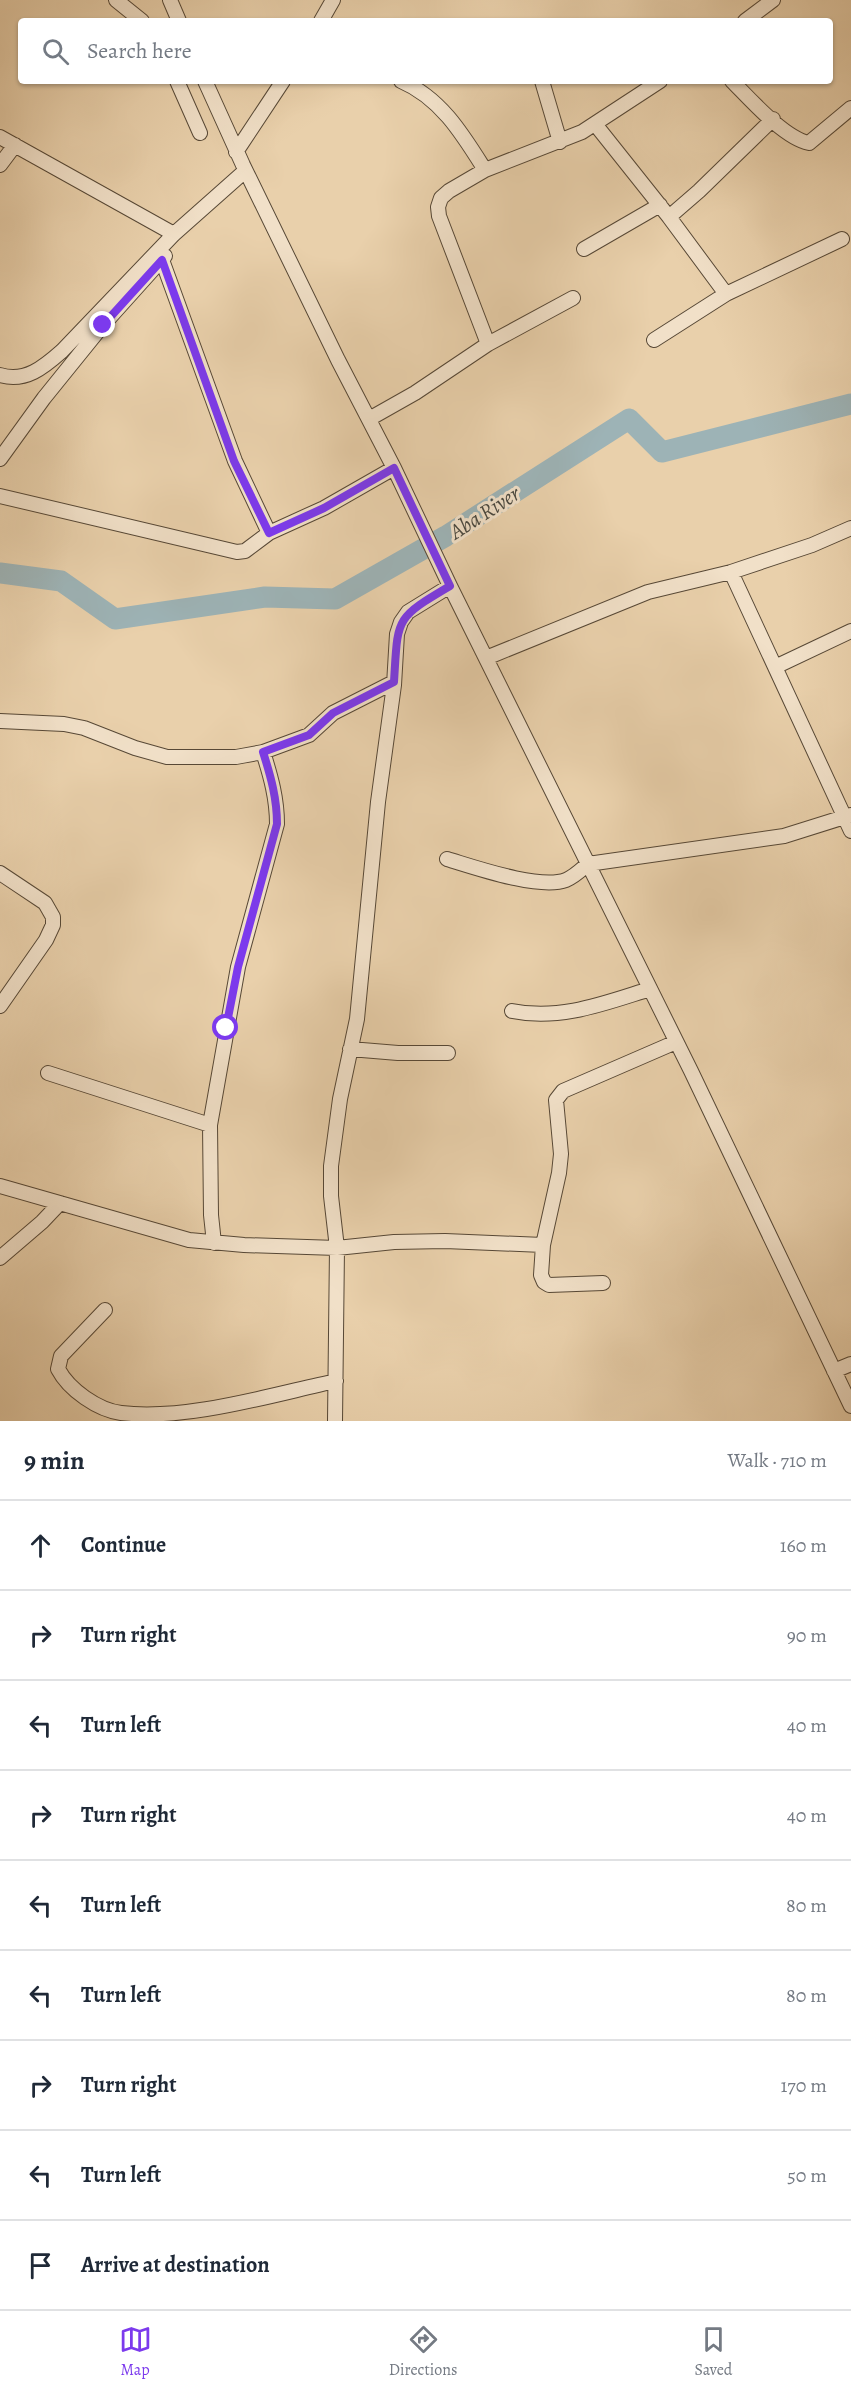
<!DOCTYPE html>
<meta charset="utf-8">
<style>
:root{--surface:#fff;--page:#f2f2f3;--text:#1f2937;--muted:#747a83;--line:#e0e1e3;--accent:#7c3aed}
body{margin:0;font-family:Alegreya,serif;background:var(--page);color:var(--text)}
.stop{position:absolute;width:18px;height:18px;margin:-14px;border:4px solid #7c3aed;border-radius:50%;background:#fff}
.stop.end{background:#7c3aed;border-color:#fff;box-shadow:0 2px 6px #0008}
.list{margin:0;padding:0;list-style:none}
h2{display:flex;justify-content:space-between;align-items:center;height:78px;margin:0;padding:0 24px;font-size:26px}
h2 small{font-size:20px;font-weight:400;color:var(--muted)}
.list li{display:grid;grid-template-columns:39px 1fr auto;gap:18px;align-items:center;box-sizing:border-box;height:90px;padding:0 24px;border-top:2px solid var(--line)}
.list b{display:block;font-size:22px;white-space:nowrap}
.list em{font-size:20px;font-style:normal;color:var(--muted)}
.icon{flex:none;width:33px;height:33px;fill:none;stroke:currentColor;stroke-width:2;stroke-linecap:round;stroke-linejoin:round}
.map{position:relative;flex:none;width:851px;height:1421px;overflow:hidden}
.search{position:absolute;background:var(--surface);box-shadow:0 2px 4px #0004;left:18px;right:18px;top:18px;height:66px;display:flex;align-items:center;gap:15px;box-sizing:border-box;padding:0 21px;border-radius:6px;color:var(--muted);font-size:22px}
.sheet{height:888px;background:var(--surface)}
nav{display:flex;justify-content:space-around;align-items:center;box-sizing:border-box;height:84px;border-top:2px solid var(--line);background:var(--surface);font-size:16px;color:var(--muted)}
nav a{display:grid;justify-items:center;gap:3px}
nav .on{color:var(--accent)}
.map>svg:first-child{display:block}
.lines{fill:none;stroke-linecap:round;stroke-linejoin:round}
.river{stroke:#9db3b6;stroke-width:21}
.minor-casing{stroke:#574836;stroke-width:16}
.minor{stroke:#f1e0c8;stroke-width:14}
.route{stroke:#7c3aed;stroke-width:8}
.labels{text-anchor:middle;stroke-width:6;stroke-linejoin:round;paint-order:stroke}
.water-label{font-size:22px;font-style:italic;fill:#4a4941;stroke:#f1e0c8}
</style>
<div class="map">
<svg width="851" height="1421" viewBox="0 0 851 1421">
<rect width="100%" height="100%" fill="#e9d0ab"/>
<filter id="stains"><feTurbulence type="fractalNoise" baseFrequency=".00333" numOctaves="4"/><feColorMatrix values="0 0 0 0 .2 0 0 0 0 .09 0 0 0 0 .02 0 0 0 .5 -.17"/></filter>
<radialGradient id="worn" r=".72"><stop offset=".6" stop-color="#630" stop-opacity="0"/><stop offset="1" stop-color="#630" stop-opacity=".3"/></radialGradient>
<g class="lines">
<path class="river" d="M0,573L61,581L115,619L265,597L335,599L446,536L629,419L662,452L851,404"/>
<g class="minor-casing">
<path id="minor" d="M116,0L142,21
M170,0L179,21
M321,21L333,0
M745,21L773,0
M177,81L200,133
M205,81L243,165L338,360L394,468L450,586L691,1071L851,1406
M401,81C441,98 463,135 485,170
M542,81L560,142
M732,81C750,99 784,138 809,143L851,108
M595,124L669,217L726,294
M0,137L174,234
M236,152L283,81
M0,165L15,145
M669,217L699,191L773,119
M584,249L660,205
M162,260L235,461L269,533
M654,340L726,294L842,239
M488,344L439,216L438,207L441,198L449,191L485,170L582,132L660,81
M0,375C25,383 44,367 62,351L174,234L245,171
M369,419L415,393L488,344L573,298
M0,459L44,398L103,325L165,256
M0,496L237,552L245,551L269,533L324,508L394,468
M731,572L812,545L851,528
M486,658L648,592L731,572L851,831
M775,667L851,631
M0,721L64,724L84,728L135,748L167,757H236L263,752L309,735L333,713L394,682
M447,859C474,867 539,890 566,880C574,877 581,870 588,864L784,836L851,815
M0,873L45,903L53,917V925L46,940L0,1006
M512,1011C560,1021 605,1003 650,989
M350,1049L398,1053H448
M48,1073L210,1125
M0,1186L189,1240L244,1245L337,1248L394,1242L445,1241L543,1245
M214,1243L211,1215L210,1125L238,967L277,824C277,799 271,777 263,752
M0,1258L42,1222L60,1203
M603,1283L549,1285L544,1282L541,1275L543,1245L559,1173L561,1154L556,1100L563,1091L676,1042
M105,1310L61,1356L58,1369C69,1390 98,1410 121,1413C186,1421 271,1395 336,1381
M834,1371L851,1364
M335,1421L337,1248L331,1196V1166L340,1099L357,1019L378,802L394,685L397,634L401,622L408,612L450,586"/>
</g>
<use href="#minor" class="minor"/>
</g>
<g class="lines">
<path class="route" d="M103,325L162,260L234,461L269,533L324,508L394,468L450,586C394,619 398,618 394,682L333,713L309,735L263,752C271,777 277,799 277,824L238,967L226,1028"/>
</g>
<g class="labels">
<g class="water-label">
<text transform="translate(484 512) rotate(-33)" y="8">Aba River</text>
</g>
</g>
<rect width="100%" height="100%" filter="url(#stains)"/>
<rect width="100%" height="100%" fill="url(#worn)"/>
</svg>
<div class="stop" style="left:226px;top:1028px"></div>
<div class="stop end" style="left:103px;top:325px"></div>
<div class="search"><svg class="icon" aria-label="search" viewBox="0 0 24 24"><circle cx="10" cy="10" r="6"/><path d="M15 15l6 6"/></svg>Search here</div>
</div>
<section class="sheet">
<h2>9 min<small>Walk · 710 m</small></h2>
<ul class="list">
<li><svg class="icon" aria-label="ahead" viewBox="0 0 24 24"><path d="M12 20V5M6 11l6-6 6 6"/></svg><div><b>Continue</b></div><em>160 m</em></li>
<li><svg class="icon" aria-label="right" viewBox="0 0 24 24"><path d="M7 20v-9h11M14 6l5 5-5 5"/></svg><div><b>Turn right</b></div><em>90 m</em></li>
<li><svg class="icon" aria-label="left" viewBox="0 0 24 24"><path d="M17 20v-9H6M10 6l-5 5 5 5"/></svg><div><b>Turn left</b></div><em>40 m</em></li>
<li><svg class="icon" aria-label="right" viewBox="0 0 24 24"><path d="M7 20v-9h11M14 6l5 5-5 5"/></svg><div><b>Turn right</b></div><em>40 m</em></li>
<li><svg class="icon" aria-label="left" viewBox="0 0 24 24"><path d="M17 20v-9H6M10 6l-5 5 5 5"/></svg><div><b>Turn left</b></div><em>80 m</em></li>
<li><svg class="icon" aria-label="left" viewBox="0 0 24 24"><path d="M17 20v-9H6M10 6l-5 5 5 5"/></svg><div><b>Turn left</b></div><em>80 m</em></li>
<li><svg class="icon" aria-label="right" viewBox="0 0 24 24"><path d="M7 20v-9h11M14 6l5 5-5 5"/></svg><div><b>Turn right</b></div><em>170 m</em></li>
<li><svg class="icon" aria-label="left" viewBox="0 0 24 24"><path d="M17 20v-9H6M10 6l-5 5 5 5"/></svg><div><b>Turn left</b></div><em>50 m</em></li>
<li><svg class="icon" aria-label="arrive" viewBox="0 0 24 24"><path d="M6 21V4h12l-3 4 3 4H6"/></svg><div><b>Arrive at destination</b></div></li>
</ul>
</section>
<nav>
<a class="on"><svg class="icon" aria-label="map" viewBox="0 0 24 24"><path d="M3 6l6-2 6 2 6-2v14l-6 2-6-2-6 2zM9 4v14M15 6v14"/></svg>Map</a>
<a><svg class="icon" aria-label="directions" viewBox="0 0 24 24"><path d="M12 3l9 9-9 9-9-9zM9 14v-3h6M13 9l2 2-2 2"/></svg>Directions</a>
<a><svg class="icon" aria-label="saved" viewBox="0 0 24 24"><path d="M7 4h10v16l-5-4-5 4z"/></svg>Saved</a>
</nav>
